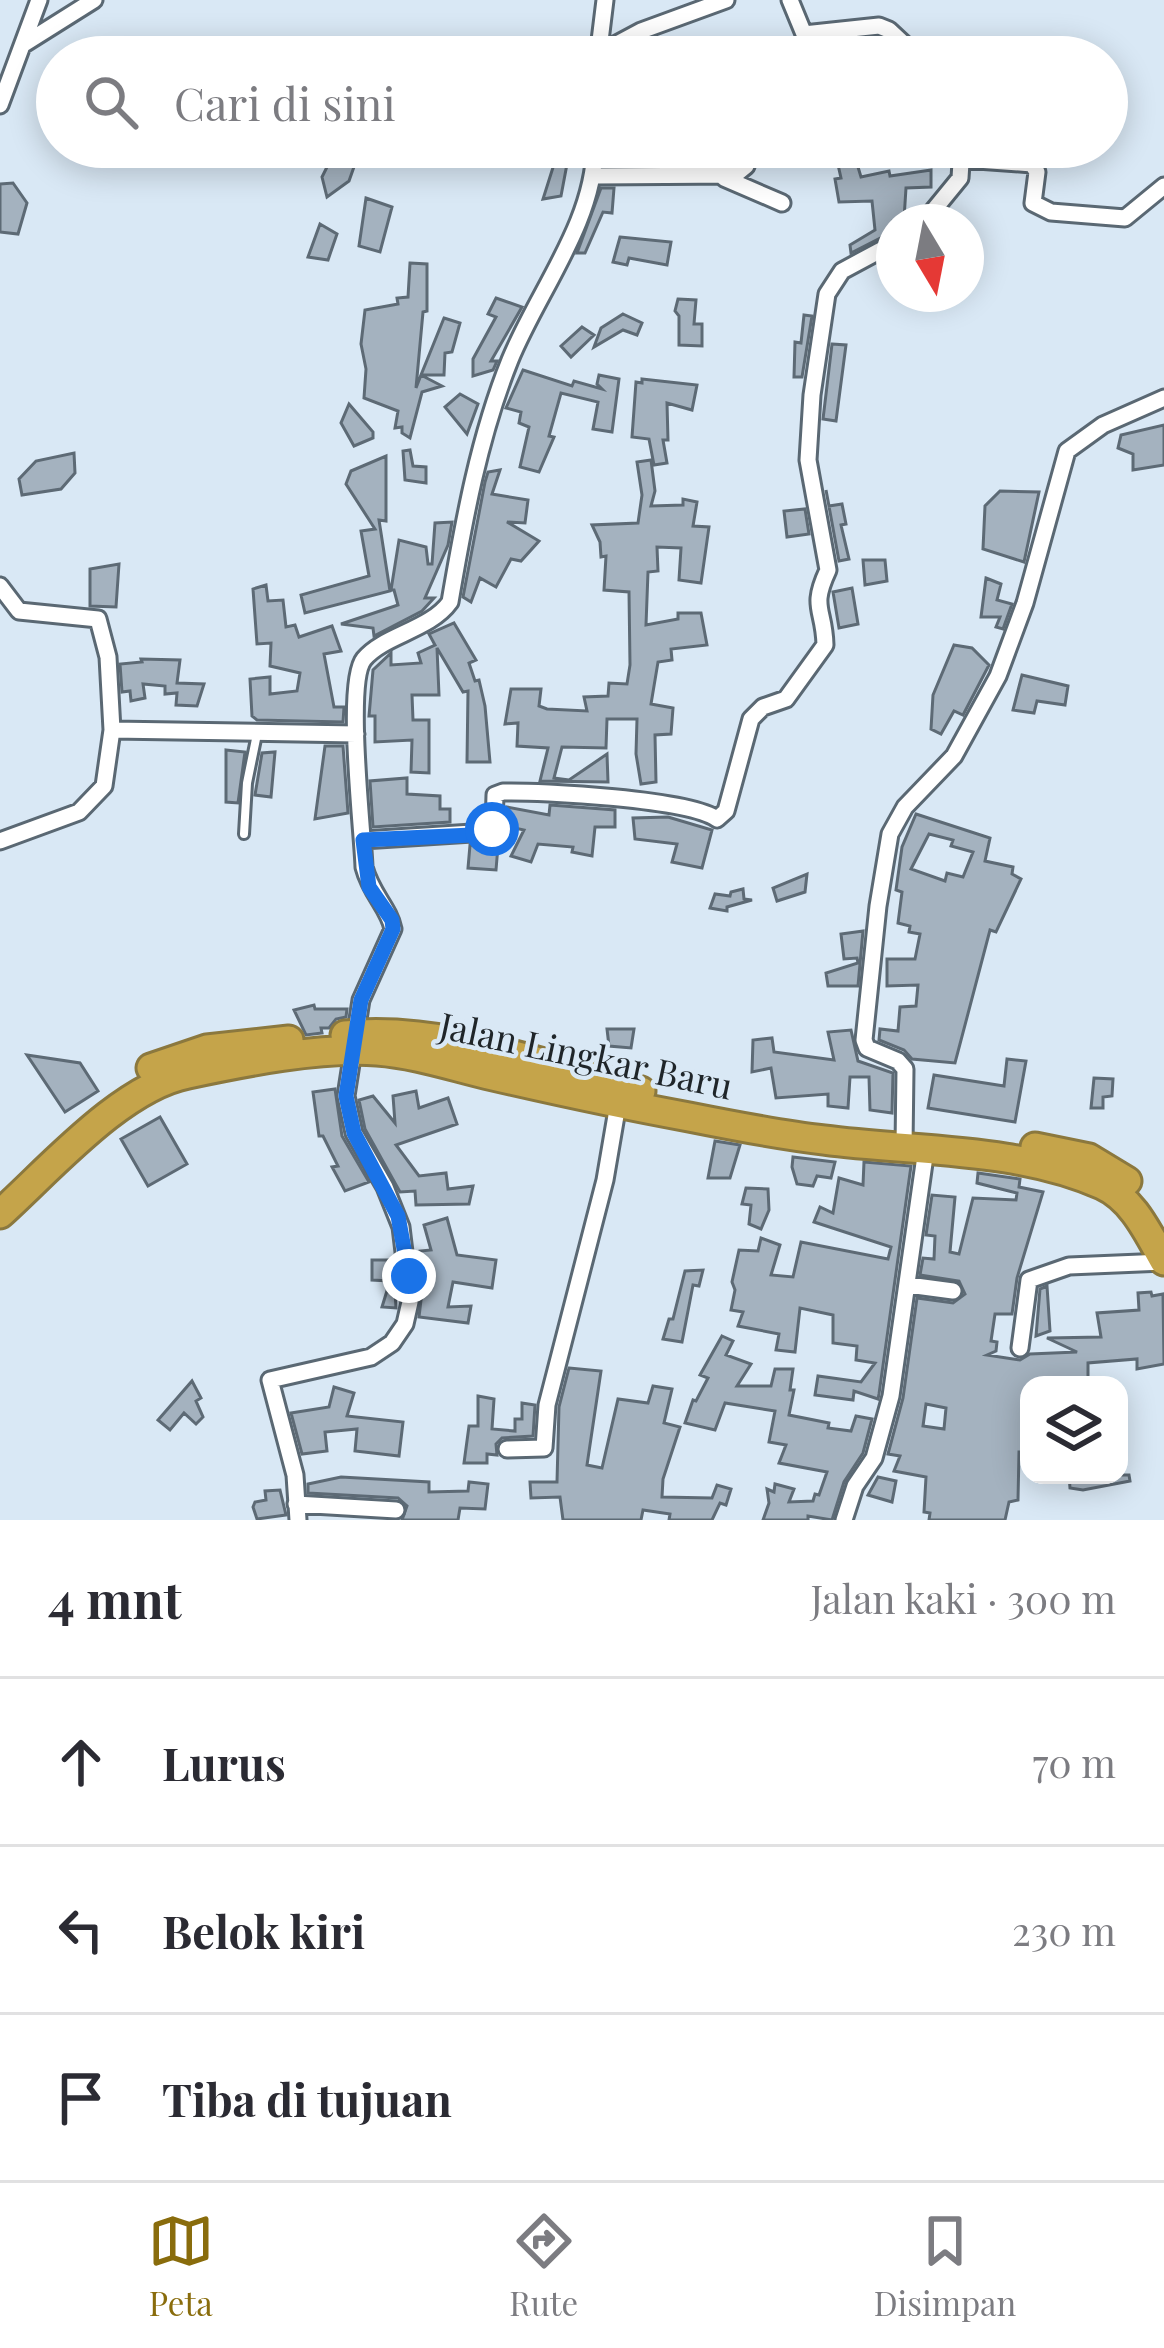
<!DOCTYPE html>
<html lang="id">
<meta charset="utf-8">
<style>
:root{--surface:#fff;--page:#f2f2f3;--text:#2b2b33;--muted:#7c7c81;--line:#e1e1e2;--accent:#896c0c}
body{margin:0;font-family:"Playfair Display",serif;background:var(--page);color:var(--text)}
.controls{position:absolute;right:36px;bottom:36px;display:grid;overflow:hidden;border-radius:24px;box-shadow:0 6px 30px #0003}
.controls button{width:108px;height:108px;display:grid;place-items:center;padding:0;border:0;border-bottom:3px solid var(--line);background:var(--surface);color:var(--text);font:60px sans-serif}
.compass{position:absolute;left:876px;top:204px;width:108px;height:108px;border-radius:50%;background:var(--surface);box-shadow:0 6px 30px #0003;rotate:170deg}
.stop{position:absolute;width:36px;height:36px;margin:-27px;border:9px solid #1a73e8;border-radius:50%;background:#fff}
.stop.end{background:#1a73e8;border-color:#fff;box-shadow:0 3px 12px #0008}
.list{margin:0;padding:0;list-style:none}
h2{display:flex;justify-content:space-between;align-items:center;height:156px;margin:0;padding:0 48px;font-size:51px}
h2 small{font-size:39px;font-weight:400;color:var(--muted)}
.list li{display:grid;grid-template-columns:78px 1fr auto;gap:36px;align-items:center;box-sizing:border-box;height:168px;padding:0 48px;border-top:3px solid var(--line)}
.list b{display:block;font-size:45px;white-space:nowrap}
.list em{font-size:39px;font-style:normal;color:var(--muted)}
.icon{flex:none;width:66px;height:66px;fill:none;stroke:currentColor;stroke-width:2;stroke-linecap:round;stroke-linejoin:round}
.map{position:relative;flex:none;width:1164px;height:1520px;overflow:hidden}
.search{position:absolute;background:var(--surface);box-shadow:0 6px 30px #0003;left:36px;right:36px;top:36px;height:132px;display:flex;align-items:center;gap:30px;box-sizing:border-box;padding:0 42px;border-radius:66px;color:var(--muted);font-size:45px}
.sheet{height:660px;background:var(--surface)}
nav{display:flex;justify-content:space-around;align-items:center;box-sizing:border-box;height:168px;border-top:3px solid var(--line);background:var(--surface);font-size:33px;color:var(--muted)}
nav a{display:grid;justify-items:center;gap:6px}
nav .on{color:var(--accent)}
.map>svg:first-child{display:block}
.building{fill:#a4b2bf;stroke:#5d6a75;stroke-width:3;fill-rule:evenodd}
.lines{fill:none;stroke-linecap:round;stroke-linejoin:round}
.lane-casing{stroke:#5a6873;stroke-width:14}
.street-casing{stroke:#5a6873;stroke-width:21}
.highway-casing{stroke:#8b783e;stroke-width:33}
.lane{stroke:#fff;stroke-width:8}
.street{stroke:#fff;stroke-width:15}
.highway{stroke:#c5a44a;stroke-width:27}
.route{stroke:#1a73e8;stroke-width:15}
.labels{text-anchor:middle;stroke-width:9;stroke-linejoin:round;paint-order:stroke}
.street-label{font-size:36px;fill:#1f2529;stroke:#d9e8f5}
</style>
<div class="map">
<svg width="1164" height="1520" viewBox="0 0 1164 1520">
<rect width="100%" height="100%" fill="#d9e8f5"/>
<path class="building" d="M834,147H852L861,177L889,171L890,176L931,170V187L906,188L904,219L893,221L894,231L851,253L850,245L875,230L872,201L839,202L835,179L841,178Z
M332,157L355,164L349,181L327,197L322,177Z
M555,161L567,164L561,196L543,199Z
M13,183L27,203L18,234L0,232V184Z
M601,188H614L612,213L603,212L585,253H577Z
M366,198L392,207L380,252L359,246Z
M320,224L337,234L328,260L308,257Z
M620,237L671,242L667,265L629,258L627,265L613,262Z
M410,263L427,264V311L423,312L416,388L421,375L442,386L422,392L410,438L402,433V427L395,428L398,411L364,398L366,369L361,344L365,310L398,304L397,298L408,297Z
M496,298L522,307L491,361H497L493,370L473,376V359L496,317L488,314Z
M678,299L696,300L694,324H702V346L679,345V316L675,311Z
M623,314L642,323L637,335L623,330L594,347L601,328Z
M804,315L812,316L802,377H794L795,342L801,343Z
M444,318L460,323L452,352L445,353L444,375H421Z
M582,327L594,335L571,357L561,346Z
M832,344L846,345L836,421L823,419Z
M523,370L572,386L574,381L602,389L597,384L599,375L619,379L612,432L593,429L598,402L561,393L549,436L554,437L539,472L520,467L529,427L519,423L521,412L506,408Z
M642,379L697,385L692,410L667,403L668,440H663L667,463L654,465L649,439L632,437L636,382L642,383Z
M460,394L478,404L467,434L445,407Z
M349,404L373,432V438L354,446L341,423Z
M1164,425V465L1133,470V454L1118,448L1121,435Z
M410,450L413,466L426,467V483L405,480L403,451Z
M74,453L75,473L61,489L22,495L19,479L36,461Z
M386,456V521L379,520L390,591L305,613L301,595L369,576L361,531L375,529L346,484L351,471Z
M651,460L655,491L651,506L683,505V499L697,502L693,526L709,527L701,583L679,580L681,548L657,547L658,571L648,572L646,625L678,619V613H701L707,645L671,649L672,660L658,662L651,704L673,708L671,734L655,735L656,782L641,784L636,754L637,719H607L606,748L562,747L554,778L569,780L607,754L608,782L540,781L548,748L517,746L518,723L505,724L511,689H541L539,706L547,709L587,711L584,697L608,696L609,683L627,684L630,665L629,592L604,590L606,556L601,557L600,542L592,525L638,523L642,495L637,462Z
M500,470L492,494L528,500L525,523L507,522L539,541L521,561L511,559L496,587L480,578L471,602L463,597L485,482L488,472Z
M826,490L829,506L842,504L846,524L841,525L849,559L839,561Z
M1000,491L1039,492L1024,562L983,549L985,506Z
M805,509L809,534L787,537L784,511Z
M452,522L448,545L425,598H434L422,611L374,636L373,628L341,624L398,605L394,590H391L399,540L426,547L428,564H432L435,523Z
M863,560H885L887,581L865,585Z
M119,564L116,607L90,606V569Z
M986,578L1001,584L997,600L1012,604L1003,629L996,627L1000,617H981Z
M266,585L268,601L283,600L286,627L295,625L299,637L332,626L341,651L324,654L334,707H344L343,722L257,720L252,716L250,679L270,677V694L297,691L300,673L270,666L271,643L257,644L253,589Z
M852,588L858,624L839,628L833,592Z
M454,623L476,660L469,663L475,681L479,680L485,706L490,762H467L468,691L463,692L437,648L439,695H412L413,720H429V773L411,772L412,740L375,742V716H369L373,670L391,653V665L421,663L418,653L435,645L429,634Z
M954,645L972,648L989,665L963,715L954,711L941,734L931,729L933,695Z
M141,659L180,660L177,683L204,684L197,706L176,705L177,693L165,694V686L143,684L145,698L131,701L130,691L122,692L120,664L142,662Z
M1022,675L1068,686L1065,705L1037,701L1034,713L1013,710Z
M325,746H343L348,813L315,819Z
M226,750L245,752L238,803L226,802Z
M275,752L271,797L255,795L262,753Z
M407,778V794L440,796V809H450V822L373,827L370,781Z
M550,805L615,810V827H595L592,856L572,852L573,847L538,844L531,862L511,856L524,830L506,826L507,807L549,815Z
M916,814L990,838L985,861L1013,867L1012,874L1021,879L996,932L990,930L955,1063L912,1059L904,1050L879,1040L880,1029L898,1031L900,1007L916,1006L918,985L887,986V959H915L920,934L909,932L910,926L898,923L902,892L896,890L902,847ZM929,834L953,840L951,846L973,852L963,877L947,873L945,881L911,869Z
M668,817L712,830L702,868L672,862L677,844L635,839L633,818Z
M470,845L498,846L496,870L468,868Z
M807,874L805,892L777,901L773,888Z
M743,889L744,899L752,900L727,907V911L710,908L715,894L730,896L731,892Z
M863,931L858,986H828L826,973L858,963L857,958L844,959L841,934Z
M314,1005L315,1009H347L346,1017L336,1019L329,1028H321L322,1033L306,1035L294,1010Z
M607,1029H634L631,1048L609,1046Z
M851,1030L858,1061L893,1073L892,1113L870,1110L869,1077H850L848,1108L828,1106V1094L776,1098L771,1068L752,1072L753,1040L772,1038L774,1052L834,1060L828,1032Z
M27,1055L80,1063L98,1091L65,1112Z
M1007,1059L1026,1061L1015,1122L928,1108L934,1075L1004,1086Z
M1094,1078L1113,1079L1112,1096L1103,1097V1108H1091Z
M335,1089L342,1136L369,1182L345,1191L332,1167L338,1166L323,1136H319L313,1092Z
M416,1091L419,1108L448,1098L457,1124L396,1145L419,1176L446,1173L448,1189L473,1186L469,1204L416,1205L415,1191L400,1192L365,1129L359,1100L373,1096L395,1123L393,1096Z
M160,1117L187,1164L148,1186L121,1139Z
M715,1141L740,1145L730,1178H708Z
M793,1157L835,1162L831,1178L817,1176L813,1186L797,1184L792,1167Z
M864,1162L911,1166L879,1394L878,1399L854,1391L853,1400L815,1395L818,1376L861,1382L875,1363L856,1360L857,1346L833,1343V1315L800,1308L795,1352L776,1350L779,1334L738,1326L743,1312L731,1310L735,1290L732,1282L739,1250L758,1251L761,1238L780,1245L771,1275L793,1277L801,1242L888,1259L891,1247L814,1222L820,1207L833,1213L839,1178L863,1185Z
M978,1173L1020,1179L1019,1187L1043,1192L1017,1278L1012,1314H995L991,1341L997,1342L996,1351L987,1355L1020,1360L1030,1354L1077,1352L1047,1338L1101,1337L1097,1313L1139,1310L1138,1293L1151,1292L1152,1296L1163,1294L1164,1364L1137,1369V1359L1088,1363V1385H1029V1446L1027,1452H1019L1018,1500L1009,1502L1005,1520H929L930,1513L924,1512L926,1477L894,1471L900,1456L888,1454L903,1398L917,1298L953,1303L965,1294L959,1281L920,1275L923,1258L934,1259L935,1236L926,1235L932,1195L955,1197L950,1252L959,1254L973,1198L1016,1200L1017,1193L977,1183ZM926,1404L946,1408L944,1429L923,1426Z
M746,1188L768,1189L769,1210L761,1229L749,1224L751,1205L742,1204Z
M447,1218L457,1255L496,1260L492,1288L453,1282L448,1307L471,1306L468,1323L419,1317L423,1283L420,1251L431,1250L424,1225Z
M372,1260H393L396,1308L382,1307L390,1281L372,1280Z
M703,1270L699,1286L693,1285L682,1342L663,1339L669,1319H673L685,1271Z
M1047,1286L1050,1331L1036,1336L1040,1289Z
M722,1336L733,1341L726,1355L751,1364L737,1386H771L775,1369H793L790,1390H794L789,1415L829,1423L828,1428L851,1431L856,1416L872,1419L863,1453L844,1482L832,1520L808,1516V1520H763L769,1503L767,1489L774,1492L775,1484L794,1489L789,1502L813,1501L815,1494L819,1495L827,1472L779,1463L786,1445L769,1442L775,1411L725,1403L715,1430L685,1423L693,1400L696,1401L708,1378L700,1375Z
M569,1368L601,1371L587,1465L602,1468L618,1399L648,1403L653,1386L672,1389L664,1423L680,1427L663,1479L662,1497L712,1498L717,1485L731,1489L726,1505L720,1503L712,1520H669L670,1514L643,1510L641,1520H563L560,1497L531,1498L530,1482H557L559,1407Z
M192,1381L201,1398L196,1401L203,1417L196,1424L184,1413L170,1430L158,1420Z
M334,1387L354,1393L347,1416L403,1422L399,1456L355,1451L357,1429L325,1432L327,1451L302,1454L291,1413L329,1407Z
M478,1396L494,1399L492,1429L515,1431V1419H522V1403L535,1405L533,1436L502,1438L496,1444L497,1455L487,1454V1463H464L469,1426H478Z
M1069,1475H1129L1130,1481L1083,1490L1070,1488Z
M341,1477L429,1482V1492L468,1491L469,1482L488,1484L485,1509L460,1508L458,1520H402L407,1506L398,1498L308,1493V1484Z
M878,1477L896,1481L892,1502L868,1495Z
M280,1490L286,1515L257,1519L253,1507L255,1502L266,1500L265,1491Z"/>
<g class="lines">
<g class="lane-casing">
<path id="lane" d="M244,834L247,783L257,734"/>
</g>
<g class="street-casing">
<path id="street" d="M790,0L804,34L879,26L889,30L918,57
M24,44L94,0
M598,54L641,31L726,0
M598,57L605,0
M0,105L39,0
M963,159L1032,164L1037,172L1033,203L1051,212L1125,218L1164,186
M595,176L735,175L746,166L752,147
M724,178L782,203
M924,222L960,178L962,147
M0,586L19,611L98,619L108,657L112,730L104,786L79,812L0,841
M112,730L356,734
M363,840L488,832L494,826L495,795L503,792C542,791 689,799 717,819L726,811L751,719L763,707L786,699L825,645C824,607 810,609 828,570L808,460L812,395L827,294L842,271L894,243
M904,1146L905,1069L898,1061L867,1048L864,1040L878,906L890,834L905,807L954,756L998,676L1025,603L1067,451L1103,425L1164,398
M908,1285L953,1291
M1020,1348L1029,1280L1069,1266L1164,1262
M507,1449L544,1448L547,1405L605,1180L618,1104
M296,1504L396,1510
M298,1520L295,1475L270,1380L371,1357L392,1343L405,1324L410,1302L401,1227L385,1187L354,1133L346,1096L361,1000L393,929C389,908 371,894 364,867C363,832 345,682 364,659C384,635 430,630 450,602C464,520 479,437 510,360C538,291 594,223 595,147
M844,1520L855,1486L874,1458L891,1396L926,1149"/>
</g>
<g class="highway-casing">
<path id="highway" d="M345,1035C444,1025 547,1066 641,1091
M151,1068L207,1049L289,1040
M1035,1147L1089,1158L1127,1181
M0,1214C50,1169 121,1087 188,1074C244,1062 320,1047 377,1051C417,1054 454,1067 493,1076C558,1091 623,1105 689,1117C734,1126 779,1135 824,1140C915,1152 1016,1147 1102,1185C1133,1199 1148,1233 1164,1261"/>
</g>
<use href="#lane" class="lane"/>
<use href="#street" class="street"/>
<use href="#highway" class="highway"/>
</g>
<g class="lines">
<path class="route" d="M409,1276L398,1216L354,1133L346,1096L361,1000L393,929L392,920L369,887L363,840L472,835L492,829"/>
</g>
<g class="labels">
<g class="street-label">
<text transform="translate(586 1056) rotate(12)" y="13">Jalan Lingkar Baru</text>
</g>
</g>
</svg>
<div class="controls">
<button><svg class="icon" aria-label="layers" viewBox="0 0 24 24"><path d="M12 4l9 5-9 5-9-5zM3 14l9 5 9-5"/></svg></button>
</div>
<svg class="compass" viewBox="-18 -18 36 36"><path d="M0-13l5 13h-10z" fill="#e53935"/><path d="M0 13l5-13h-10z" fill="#7c7c81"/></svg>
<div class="stop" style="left:492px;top:829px"></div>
<div class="stop end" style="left:409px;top:1276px"></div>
<div class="search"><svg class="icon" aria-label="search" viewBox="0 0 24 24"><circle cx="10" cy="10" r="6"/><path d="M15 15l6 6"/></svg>Cari di sini</div>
</div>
<section class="sheet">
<h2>4 mnt<small>Jalan kaki · 300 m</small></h2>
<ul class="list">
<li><svg class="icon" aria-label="ahead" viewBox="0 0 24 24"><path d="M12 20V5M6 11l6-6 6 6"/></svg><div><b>Lurus</b></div><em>70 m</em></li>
<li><svg class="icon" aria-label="left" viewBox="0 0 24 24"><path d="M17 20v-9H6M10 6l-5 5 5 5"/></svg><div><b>Belok kiri</b></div><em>230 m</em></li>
<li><svg class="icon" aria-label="arrive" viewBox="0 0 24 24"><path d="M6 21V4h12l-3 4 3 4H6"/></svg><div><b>Tiba di tujuan</b></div></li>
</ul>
</section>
<nav>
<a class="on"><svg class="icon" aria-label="map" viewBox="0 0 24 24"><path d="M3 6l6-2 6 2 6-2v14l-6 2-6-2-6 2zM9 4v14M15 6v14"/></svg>Peta</a>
<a><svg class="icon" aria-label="directions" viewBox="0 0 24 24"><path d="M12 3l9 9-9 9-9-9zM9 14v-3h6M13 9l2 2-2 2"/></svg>Rute</a>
<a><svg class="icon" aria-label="saved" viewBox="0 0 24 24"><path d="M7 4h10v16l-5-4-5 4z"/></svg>Disimpan</a>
</nav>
